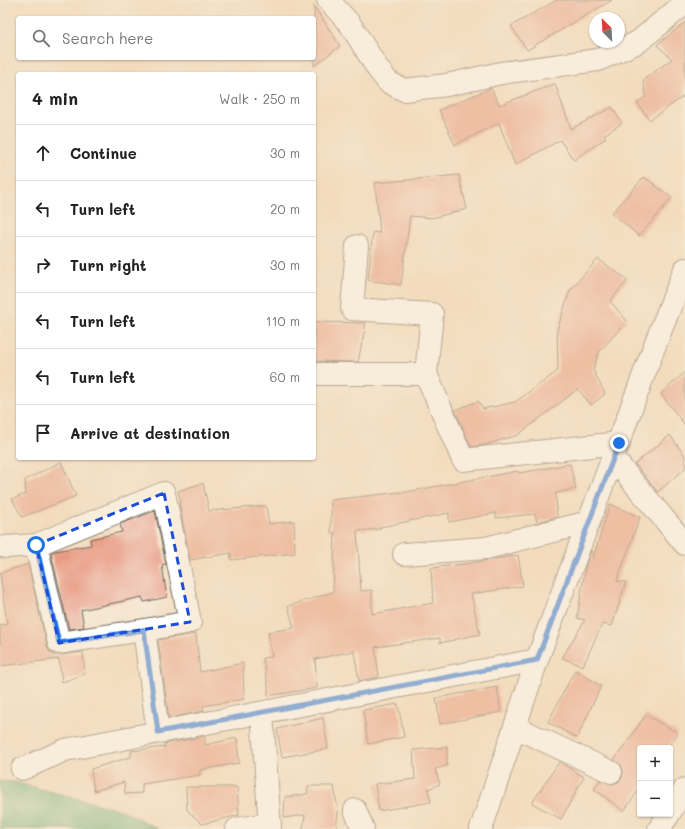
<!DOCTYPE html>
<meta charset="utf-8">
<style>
:root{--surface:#fff;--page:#f2f2f2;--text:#222;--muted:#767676;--line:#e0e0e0}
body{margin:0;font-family:Mali,sans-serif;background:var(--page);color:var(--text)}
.controls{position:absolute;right:12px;bottom:12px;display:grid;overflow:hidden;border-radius:4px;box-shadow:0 1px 3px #0004}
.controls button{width:36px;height:36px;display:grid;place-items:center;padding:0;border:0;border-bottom:1px solid var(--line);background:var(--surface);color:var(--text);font:20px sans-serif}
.compass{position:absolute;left:589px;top:12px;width:36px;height:36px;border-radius:50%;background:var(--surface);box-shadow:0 1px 3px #0004;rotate:336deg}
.stop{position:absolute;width:12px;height:12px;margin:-9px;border:3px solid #1a73e8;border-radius:50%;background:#fff}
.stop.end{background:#1a73e8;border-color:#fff;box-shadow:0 1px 4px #0008}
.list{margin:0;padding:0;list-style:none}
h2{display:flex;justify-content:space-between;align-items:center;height:52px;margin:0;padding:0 16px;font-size:17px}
h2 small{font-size:13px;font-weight:400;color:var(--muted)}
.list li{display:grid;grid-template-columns:26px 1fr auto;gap:12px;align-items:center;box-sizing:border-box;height:56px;padding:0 16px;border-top:1px solid var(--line)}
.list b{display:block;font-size:15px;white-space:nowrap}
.list em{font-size:13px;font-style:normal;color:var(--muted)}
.icon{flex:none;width:22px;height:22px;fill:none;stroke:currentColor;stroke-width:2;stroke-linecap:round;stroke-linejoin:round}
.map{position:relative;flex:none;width:685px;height:829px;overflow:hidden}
.search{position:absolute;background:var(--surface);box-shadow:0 1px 3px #0004;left:16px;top:16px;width:300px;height:44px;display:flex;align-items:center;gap:10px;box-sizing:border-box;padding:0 14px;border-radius:4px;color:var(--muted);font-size:15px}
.panel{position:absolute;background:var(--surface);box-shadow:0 1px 3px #0004;left:16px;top:72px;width:300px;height:388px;border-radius:4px}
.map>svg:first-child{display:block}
.forest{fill:#60b07c;stroke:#466e54}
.building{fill:#e99b84}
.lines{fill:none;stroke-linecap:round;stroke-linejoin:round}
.minor-casing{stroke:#71695e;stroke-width:24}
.minor{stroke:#fff;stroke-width:22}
.route{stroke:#1a73e8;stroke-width:5}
.marked{fill:none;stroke:#1d4ed8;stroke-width:3;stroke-dasharray:8 5;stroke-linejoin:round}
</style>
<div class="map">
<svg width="685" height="829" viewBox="0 0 685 829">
<rect width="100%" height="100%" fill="#f7f3e8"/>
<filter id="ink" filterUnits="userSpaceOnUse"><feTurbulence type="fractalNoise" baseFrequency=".025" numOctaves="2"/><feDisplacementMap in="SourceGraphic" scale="8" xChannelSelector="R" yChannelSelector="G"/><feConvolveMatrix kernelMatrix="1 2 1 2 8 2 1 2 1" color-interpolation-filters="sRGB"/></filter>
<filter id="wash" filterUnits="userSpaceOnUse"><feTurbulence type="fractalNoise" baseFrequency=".012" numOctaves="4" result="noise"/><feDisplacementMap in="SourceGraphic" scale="16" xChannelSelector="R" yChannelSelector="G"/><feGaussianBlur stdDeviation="0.9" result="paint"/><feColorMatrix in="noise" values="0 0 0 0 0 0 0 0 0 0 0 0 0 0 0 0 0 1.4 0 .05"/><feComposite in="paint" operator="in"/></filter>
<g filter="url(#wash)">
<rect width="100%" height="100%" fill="#f3dcbe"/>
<path class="forest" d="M0,781L15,782L124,811L158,829H0Z"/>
<g id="blocks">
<path class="building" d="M557,0H612L527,50L511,26Z
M314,6L340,46L314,66Z
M685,22V95L650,120L637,103L646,96L643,80L672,59L657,45Z
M555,84L571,129L612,107L622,123L604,135L606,138L574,160L560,140L515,165L499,123L455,145L439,110L491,88L499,105Z
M459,175L467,209L432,218L410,216L401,285L368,280L373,232L380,233L375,183Z
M644,177L672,198L639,236L612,213Z
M598,259L628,280L610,301L627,321L599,352L593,370L605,394L591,405L578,389L518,435L484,445L471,447L455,410L478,401L483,409L515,402L558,371L557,330L570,290Z
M314,322L366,323L358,362L314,361Z
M685,372V425L661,394Z
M670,435L685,456V468L658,492L635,464Z
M61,462L76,496L22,517L12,499L26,494L25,480Z
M570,464L576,489L556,493L557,517L537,522L535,514L496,518V513L449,522V513L380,527V529L357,531L361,591L372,590V614L433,603L431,568L472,563L518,555L523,586L471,594L480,634L440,643V638L375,647L379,677L359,681L354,651L315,659L317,688L268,696V686L263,658L272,657L268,632L294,628L288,606L333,592L335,533H331V500L401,492V493L518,471L519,473Z
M203,483L209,511L266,506L269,524L294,521L295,553L231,560V553L190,560L179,503L181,502L178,491Z
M610,504L640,517L617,581L626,582L612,626L602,624L583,666L562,658L585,620L577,618L586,564L591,550L593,558Z
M155,511L166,564L162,565L167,597L144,602L142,597L81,610L84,627L69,629L51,553L55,551L91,545L90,539L122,532L120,524Z
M28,564L47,646L49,651L54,655H61L83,652L85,674L62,682L59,659L0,666V625L7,624L0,573Z
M196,634L200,672L243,663L244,699L203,706L204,711L169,718L158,640Z
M575,670L601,686L577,738L548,722Z
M497,687L501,712L440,724L436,698Z
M398,704L404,737L368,744L363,710Z
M646,715L678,733L668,748H640V788L624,811L594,789L600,780L612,784L618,782L622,778L623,771L621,765L614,760Z
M323,718L328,749L282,757L277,729Z
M205,736V745L237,738L239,763L200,770V775L142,784V793L125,794L124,782L94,791L91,769L131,757V751L165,747L164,744Z
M447,747V766L435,769L440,784L428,789L431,802L379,811L375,784L415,779L413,750Z
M559,762L584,777L561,819L532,803Z
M308,786H334L338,812L336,829H303L305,815L284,818L285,797L307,794Z
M186,787H237L239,815L202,824L187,810Z"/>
</g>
</g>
<g filter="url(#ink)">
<use href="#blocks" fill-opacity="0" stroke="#71695e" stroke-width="1"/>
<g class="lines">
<g class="minor-casing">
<path id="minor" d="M328,0L350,24L378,69L388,82L404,90L447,85L501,73L598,60L638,42L685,3
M357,246L352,309L432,314L426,374
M314,374H426L463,460L619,443
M613,458L685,544
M5,547L36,545
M404,554L486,548L589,522
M144,630L59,643L36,545L164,493L190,622L144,630L158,732
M262,713L270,829
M515,727L611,772
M22,769L65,750L537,660
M355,810L363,829
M670,812L685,789
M237,829L270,824
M481,829L537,660L656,342L685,269
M659,829L669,814"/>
</g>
<use href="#minor" class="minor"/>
</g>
</g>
<g class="lines" filter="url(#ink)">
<path class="route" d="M36,545L59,643L144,630L158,732L537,660L619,443"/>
</g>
<path d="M0 0H685V829H0ZM164,493L190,622L59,643L36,545Z" fill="#f3dcbe" fill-opacity=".55" fill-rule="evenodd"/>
<path class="marked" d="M164,493L190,622L59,643L36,545Z"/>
</svg>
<div class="controls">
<button>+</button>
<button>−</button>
</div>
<svg class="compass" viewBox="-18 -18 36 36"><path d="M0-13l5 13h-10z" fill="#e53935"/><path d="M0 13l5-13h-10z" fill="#767676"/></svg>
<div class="stop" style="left:36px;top:545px"></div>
<div class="stop end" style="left:619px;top:443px"></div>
<div class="search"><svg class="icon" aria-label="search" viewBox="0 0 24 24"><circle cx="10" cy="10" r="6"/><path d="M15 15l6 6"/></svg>Search here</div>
<section class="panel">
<h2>4 min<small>Walk · 250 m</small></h2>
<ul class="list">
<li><svg class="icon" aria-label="ahead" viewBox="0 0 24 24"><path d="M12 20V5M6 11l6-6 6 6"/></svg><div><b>Continue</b></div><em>30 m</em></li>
<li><svg class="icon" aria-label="left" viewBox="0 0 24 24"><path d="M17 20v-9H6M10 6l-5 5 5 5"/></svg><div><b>Turn left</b></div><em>20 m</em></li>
<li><svg class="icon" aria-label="right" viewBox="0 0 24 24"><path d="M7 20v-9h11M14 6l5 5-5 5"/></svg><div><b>Turn right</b></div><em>30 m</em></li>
<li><svg class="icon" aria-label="left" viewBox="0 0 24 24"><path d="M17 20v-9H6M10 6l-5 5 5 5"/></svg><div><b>Turn left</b></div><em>110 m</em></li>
<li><svg class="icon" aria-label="left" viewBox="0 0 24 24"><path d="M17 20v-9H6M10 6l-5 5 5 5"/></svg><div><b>Turn left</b></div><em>60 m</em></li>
<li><svg class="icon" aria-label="arrive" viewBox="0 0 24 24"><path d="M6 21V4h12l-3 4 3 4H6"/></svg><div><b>Arrive at destination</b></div></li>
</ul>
</section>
</div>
